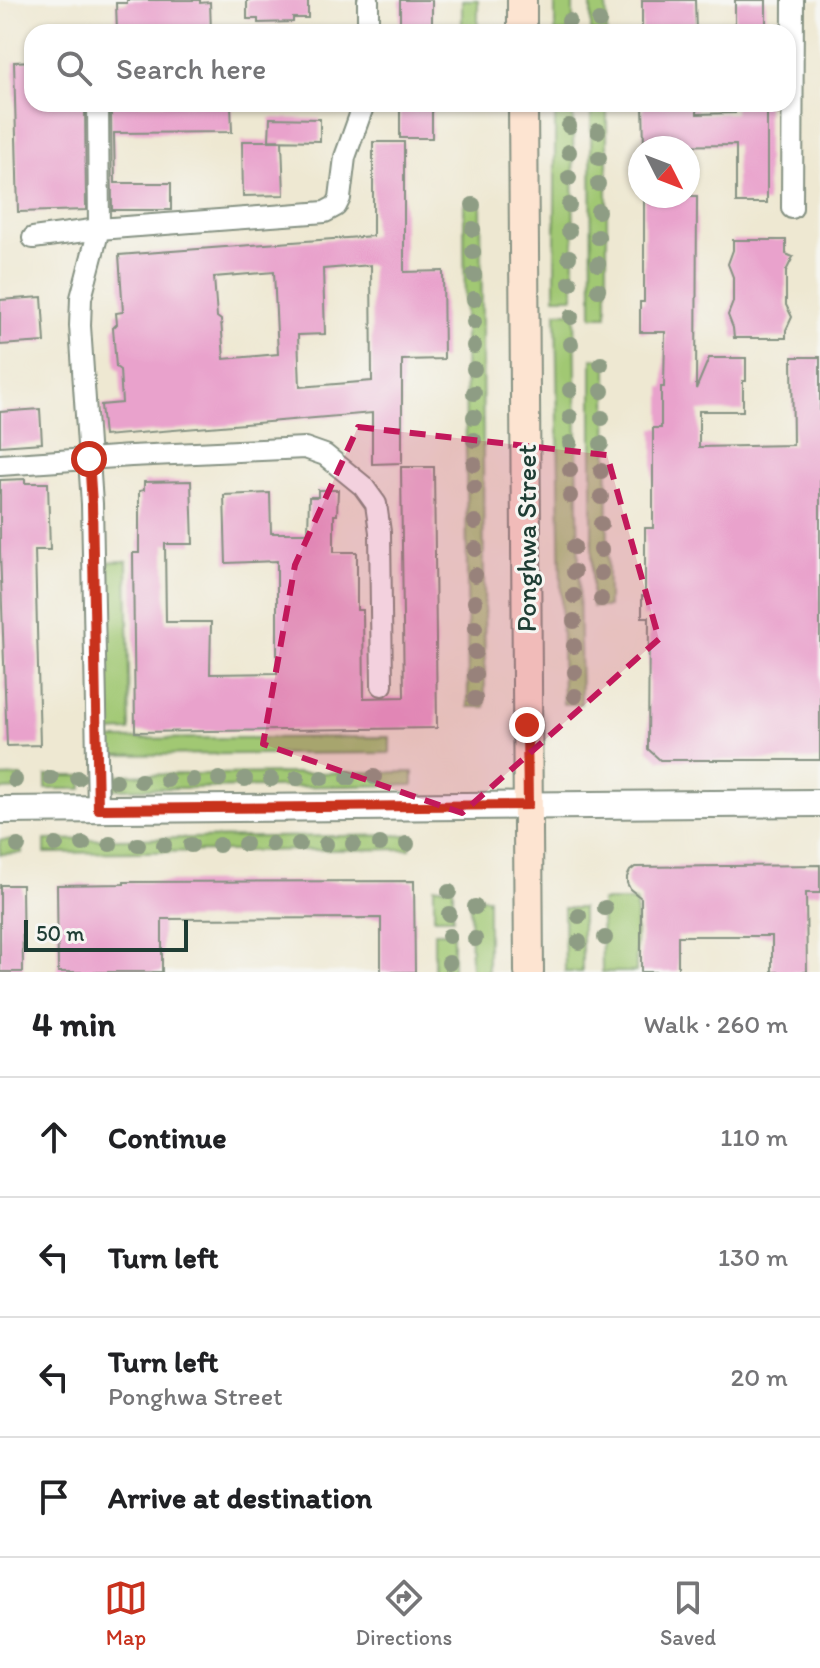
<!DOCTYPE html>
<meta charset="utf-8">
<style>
:root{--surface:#fff;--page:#f6f6f6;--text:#202124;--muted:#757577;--line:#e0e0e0;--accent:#c8321e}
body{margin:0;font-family:Itim,sans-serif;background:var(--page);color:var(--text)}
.compass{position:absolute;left:628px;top:136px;width:72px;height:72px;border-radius:50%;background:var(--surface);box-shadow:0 2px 6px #0004;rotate:132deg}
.scale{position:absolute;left:24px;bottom:20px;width:164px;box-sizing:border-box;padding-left:8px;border:4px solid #1f3d34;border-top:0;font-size:22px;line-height:28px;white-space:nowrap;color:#1f3d34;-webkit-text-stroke:6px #f6f6f2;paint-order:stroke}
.stop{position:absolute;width:24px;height:24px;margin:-18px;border:6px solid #c8321e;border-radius:50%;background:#fff}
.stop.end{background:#c8321e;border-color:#fff;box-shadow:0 2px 8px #0008}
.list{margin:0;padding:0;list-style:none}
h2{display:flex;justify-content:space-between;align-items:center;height:104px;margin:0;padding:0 32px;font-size:34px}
h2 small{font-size:26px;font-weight:400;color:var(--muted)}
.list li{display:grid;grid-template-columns:52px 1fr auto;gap:24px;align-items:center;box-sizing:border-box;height:120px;padding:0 32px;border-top:2px solid var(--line)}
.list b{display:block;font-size:30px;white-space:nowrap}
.list p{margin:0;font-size:26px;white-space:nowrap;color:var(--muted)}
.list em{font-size:26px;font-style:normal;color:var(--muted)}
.icon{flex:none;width:44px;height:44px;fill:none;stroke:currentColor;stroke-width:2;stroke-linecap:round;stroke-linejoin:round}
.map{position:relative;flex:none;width:820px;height:972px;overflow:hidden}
.search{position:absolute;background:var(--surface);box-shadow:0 2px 6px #0004;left:24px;right:24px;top:24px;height:88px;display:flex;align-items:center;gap:20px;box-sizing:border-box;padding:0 28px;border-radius:24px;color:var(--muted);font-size:30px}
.sheet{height:584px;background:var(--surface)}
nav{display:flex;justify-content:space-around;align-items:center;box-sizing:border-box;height:112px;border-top:2px solid var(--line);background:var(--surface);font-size:22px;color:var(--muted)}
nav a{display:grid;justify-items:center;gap:4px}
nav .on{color:var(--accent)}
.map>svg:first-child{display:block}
.green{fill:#a1c873;stroke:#608254;stroke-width:2}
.building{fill:#e9a2cc;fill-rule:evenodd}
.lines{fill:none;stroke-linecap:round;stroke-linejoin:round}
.minor-casing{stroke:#869283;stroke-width:24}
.tertiary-casing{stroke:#869283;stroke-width:30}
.secondary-casing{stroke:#869283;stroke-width:32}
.minor{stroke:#fff;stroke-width:20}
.tertiary{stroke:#fff;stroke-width:26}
.secondary{stroke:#fde4d1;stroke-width:28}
.tree{fill:#8e9d84}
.route{stroke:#c8321e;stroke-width:10}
.marked{fill:#c2185b;fill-opacity:0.2;stroke:#c2185b;stroke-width:6;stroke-dasharray:16 10;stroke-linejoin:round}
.labels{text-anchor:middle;stroke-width:6;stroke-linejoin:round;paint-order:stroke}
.street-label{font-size:28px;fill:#1f3d34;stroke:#f6f6f2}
</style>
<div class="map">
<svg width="820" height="972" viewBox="0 0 820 972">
<rect width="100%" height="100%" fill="#f6f6f2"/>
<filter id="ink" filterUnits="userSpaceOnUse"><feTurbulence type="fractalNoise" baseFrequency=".0125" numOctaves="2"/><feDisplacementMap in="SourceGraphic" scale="16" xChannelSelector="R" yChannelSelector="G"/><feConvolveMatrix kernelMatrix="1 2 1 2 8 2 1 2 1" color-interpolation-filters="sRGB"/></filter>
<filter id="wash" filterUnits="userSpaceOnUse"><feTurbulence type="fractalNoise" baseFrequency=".006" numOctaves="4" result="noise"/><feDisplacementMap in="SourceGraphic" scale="32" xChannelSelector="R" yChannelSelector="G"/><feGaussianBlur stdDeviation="1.8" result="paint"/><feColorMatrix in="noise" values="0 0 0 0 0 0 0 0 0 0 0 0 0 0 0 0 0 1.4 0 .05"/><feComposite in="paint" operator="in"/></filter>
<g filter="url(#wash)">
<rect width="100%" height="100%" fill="#eee8d2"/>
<path class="green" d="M462,0H478V32H462Z
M555,0H573V32H555Z
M591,0H606L607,32H591Z
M555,104H573L574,297H555Z
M591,104H607V316H592Z
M464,205H481L485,707H468Z
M556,312H575L581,704H563Z
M592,359H607L608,607H592Z
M127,561L130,731L107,732L104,562Z
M390,737V753L110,755V739Z
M413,772V785L110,789V775Z
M22,776V789L0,790V777Z
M46,776H82V789H46Z
M410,835V849L45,853V840Z
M0,840H22V853L0,854Z
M434,887H453V918H434Z
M470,898H488V972H471Z
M601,901H636V972H602Z
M564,908H582V972H565Z
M434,932H453V972H434Z"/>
<g id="blocks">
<path class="building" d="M127,0H200V3L210,2L211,32H117L116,3H127Z
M247,0H308V18H293V22L258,23V19H247Z
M400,0H432V32H400Z
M642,0H695L696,32H642Z
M735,0H766V32H735Z
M32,61V104H85L86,210L18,212L14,62Z
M111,104H231L232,132L114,133L115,183H171V210H112Z
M400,104H432V138H400Z
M643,104H697V114L735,113V104H767V203H736V145L644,146Z
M270,118L320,119V141L269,140Z
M242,141H282L284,195L243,196Z
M373,142H404V272L443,271L444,359L402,360V463L372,464V413L104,436L101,405L122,403L120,370L116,367L113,328L117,324L116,313L123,312L119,255L373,236ZM371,265L372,381L300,387L298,335L325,334L323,269ZM274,272L278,354L224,359L221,320L217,317L214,277Z
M644,196H697L696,389L709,358H746V381H743V411H699V447L793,445L792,357H820V760H660L648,749L649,617H642V596H645V528H653V428H661V387H664L665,332H640V302H644Z
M733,240H786V254L793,257L786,271V305L792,317L786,330V338H734L733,328L728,315L733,302V277L728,264L733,250Z
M42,297L45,342L0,345V300Z
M40,409L42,443L0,446V412Z
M401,467H434L437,728L135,732L133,553H139V491L144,490V482L191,481L193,544H165L166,622H211L210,674L277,673V561L226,563L224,495L270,493L271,533H308L309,497H318V490H338L337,515H334V552H357V610H363L364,698L404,697Z
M25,479V483H48L50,550H35L40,745L7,746L0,551V480Z
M820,865V893H806L807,972H772V936H678V972H641V898L630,889L627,883V877L630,871L635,867Z
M414,881L415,972H381V918L162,919V972H58L57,885L124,884V882Z
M0,885H22L23,972H0Z"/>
</g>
</g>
<g filter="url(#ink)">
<use href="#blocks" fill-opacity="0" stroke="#869283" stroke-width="2"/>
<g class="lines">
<g class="minor-casing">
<path id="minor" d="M368,32V0
M792,208L793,0
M33,238L99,229L325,212L336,206L340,198L345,157L364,104
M0,465L131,456L305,448L325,455L363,486L376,504L380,532L382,685
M98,809L92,504L80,326L81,298L99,229L98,104"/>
</g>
<g class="tertiary-casing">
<path id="tertiary" d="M0,810L820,803"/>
</g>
<g class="secondary-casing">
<path id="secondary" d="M522,0V32
M523,104L529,972"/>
</g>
<use href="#minor" class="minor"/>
<use href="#tertiary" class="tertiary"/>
<use href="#secondary" class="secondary"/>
</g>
<g class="tree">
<circle cx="569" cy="21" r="8"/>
<circle cx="599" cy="21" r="8"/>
<circle cx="569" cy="126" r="8"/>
<circle cx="598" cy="131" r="8"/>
<circle cx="569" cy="152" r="8"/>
<circle cx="599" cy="158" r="8"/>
<circle cx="569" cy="178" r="8"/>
<circle cx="598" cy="184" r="8"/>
<circle cx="473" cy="205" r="8"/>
<circle cx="569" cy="205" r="8"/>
<circle cx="598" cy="211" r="8"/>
<circle cx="473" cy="229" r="8"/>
<circle cx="569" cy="231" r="8"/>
<circle cx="598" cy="237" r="8"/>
<circle cx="473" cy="252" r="8"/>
<circle cx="569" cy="257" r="8"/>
<circle cx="598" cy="264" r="8"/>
<circle cx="474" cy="275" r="8"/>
<circle cx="570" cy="283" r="8"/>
<circle cx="598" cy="290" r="8"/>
<circle cx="474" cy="299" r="8"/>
<circle cx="571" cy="317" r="8"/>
<circle cx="474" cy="322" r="8"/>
<circle cx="571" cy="344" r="8"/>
<circle cx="474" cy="346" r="8"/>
<circle cx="601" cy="364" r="8"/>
<circle cx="474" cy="369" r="8"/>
<circle cx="570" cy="390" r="8"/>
<circle cx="602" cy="391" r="8"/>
<circle cx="474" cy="393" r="8"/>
<circle cx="474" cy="417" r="8"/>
<circle cx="570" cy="417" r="8"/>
<circle cx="602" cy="418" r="8"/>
<circle cx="474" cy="440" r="8"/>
<circle cx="570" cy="443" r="8"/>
<circle cx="601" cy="444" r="8"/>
<circle cx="474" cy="464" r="8"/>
<circle cx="570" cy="470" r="8"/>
<circle cx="601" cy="471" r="8"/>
<circle cx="474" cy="487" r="8"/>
<circle cx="570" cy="496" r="8"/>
<circle cx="601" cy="497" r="8"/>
<circle cx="475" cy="522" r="8"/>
<circle cx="601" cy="524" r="8"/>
<circle cx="574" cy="547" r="8"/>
<circle cx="475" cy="549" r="8"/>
<circle cx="601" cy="550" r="8"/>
<circle cx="574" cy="572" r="8"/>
<circle cx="601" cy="573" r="8"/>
<circle cx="475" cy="575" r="8"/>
<circle cx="574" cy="596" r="8"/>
<circle cx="601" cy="599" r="8"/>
<circle cx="475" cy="602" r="8"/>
<circle cx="574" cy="621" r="8"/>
<circle cx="475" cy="628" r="8"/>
<circle cx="574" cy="646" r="8"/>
<circle cx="475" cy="652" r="8"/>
<circle cx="575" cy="672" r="8"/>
<circle cx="475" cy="675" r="8"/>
<circle cx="575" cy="696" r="8"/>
<circle cx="475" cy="699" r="8"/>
<circle cx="374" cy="777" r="8"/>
<circle cx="51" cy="778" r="8"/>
<circle cx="78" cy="778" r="8"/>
<circle cx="297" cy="778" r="8"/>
<circle cx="322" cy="778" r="8"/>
<circle cx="348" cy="778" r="8"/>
<circle cx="219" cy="779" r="8"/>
<circle cx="245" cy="779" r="8"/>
<circle cx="271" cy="779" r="8"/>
<circle cx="15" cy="780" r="8"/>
<circle cx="167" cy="780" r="8"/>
<circle cx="193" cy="780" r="8"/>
<circle cx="116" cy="781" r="8"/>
<circle cx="141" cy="781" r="8"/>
<circle cx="83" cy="844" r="8"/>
<circle cx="110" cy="844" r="8"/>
<circle cx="245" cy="844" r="8"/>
<circle cx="272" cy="844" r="8"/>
<circle cx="299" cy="844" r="8"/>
<circle cx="326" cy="844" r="8"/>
<circle cx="353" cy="844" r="8"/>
<circle cx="380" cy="844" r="8"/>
<circle cx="407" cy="844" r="8"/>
<circle cx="56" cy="845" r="8"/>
<circle cx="138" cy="845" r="8"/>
<circle cx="164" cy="845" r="8"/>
<circle cx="191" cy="845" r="8"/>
<circle cx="219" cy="845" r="8"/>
<circle cx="18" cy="846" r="8"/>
<circle cx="449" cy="892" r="8"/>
<circle cx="475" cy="907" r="8"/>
<circle cx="605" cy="908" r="8"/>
<circle cx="449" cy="914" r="8"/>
<circle cx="579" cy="916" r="8"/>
<circle cx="449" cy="936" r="8"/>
<circle cx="605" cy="938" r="8"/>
<circle cx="475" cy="939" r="8"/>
<circle cx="579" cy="942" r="8"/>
<circle cx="449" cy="963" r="8"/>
</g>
</g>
<g class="lines" filter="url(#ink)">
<path class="route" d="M89,459L92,504L98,809L528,805L527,725"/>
</g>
<path class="marked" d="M358,427L607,455L659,639L462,813L263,744L295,565Z"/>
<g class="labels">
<g class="street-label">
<text transform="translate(526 538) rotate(-90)" y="10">Ponghwa Street</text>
</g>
</g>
</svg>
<svg class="compass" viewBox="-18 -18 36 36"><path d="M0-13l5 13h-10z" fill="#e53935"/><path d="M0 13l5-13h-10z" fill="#757577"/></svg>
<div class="scale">50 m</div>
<div class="stop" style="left:89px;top:459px"></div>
<div class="stop end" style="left:527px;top:725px"></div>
<div class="search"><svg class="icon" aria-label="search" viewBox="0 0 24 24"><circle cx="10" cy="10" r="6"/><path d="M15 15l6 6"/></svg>Search here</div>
</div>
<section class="sheet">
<h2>4 min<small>Walk · 260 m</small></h2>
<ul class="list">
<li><svg class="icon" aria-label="ahead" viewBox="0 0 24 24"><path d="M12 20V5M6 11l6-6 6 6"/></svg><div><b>Continue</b></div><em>110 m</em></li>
<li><svg class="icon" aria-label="left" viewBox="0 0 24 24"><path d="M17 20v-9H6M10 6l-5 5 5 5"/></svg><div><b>Turn left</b></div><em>130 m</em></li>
<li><svg class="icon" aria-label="left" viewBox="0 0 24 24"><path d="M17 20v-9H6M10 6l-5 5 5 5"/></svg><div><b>Turn left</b><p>Ponghwa Street</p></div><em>20 m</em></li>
<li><svg class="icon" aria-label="arrive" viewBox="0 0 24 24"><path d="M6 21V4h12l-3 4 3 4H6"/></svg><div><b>Arrive at destination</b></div></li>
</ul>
</section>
<nav>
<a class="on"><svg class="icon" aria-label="map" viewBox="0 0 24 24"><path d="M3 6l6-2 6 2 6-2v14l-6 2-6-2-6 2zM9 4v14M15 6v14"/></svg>Map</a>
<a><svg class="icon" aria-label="directions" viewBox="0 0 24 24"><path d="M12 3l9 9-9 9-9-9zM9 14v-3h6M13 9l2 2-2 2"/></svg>Directions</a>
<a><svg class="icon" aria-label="saved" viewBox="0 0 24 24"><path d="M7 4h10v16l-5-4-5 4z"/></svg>Saved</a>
</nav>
